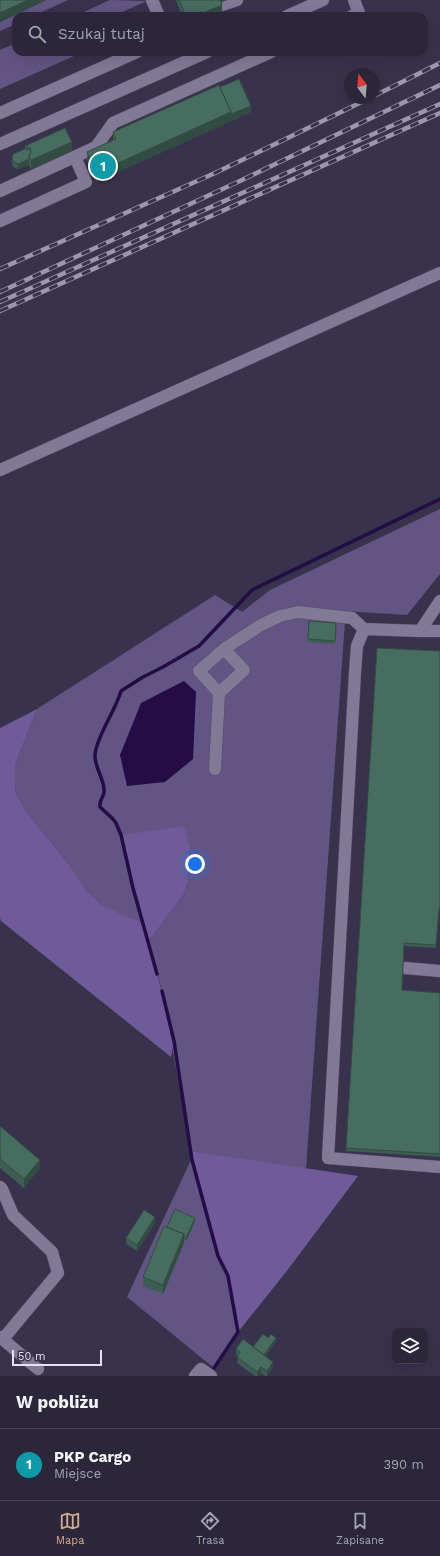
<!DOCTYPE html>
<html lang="pl">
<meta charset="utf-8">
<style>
:root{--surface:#2b2639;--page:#373244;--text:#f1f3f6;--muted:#a6a5ae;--line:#474353;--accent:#d6ab8b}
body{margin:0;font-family:"Work Sans",sans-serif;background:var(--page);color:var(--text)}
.controls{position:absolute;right:12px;bottom:12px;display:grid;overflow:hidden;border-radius:8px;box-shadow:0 4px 16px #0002}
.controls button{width:36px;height:36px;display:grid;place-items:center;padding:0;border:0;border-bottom:1px solid var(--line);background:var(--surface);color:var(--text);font:20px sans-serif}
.compass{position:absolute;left:344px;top:68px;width:36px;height:36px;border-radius:50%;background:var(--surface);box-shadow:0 4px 16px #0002;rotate:344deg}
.scale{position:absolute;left:12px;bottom:10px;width:90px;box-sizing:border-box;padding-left:4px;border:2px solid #e6e2f3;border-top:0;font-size:11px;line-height:14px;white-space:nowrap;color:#e6e2f3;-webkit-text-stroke:3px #39324c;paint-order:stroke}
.you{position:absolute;left:195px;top:864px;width:14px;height:14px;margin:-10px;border:3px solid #fff;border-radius:50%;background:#1a73e8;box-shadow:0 0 0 6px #1a73e833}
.badge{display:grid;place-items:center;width:26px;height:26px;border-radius:50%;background:var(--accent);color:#fff;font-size:13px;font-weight:700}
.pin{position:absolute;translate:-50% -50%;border:2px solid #fff;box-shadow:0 1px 4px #0006}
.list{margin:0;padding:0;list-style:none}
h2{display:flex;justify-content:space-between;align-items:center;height:52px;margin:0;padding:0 16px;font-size:17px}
h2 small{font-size:13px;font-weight:400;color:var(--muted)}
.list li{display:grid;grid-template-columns:26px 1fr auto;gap:12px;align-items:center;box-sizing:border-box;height:72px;padding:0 16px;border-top:1px solid var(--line)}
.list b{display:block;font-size:15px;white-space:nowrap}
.list p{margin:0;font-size:13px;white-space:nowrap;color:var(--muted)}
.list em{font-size:13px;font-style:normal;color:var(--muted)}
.icon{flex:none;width:22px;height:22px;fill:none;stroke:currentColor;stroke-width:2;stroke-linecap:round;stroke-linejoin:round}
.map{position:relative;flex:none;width:440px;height:1376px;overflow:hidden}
.search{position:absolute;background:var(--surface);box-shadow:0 4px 16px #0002;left:12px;right:12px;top:12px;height:44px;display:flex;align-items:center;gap:10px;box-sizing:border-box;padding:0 14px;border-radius:12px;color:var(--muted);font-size:15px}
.sheet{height:124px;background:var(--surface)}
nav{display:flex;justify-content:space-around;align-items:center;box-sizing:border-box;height:56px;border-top:1px solid var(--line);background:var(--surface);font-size:11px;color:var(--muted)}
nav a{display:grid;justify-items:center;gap:2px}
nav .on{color:var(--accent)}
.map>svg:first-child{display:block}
.green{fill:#635583}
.forest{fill:#6f5b99}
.water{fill:#240c45}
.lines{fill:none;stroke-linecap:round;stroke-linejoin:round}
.stream{stroke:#240c45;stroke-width:3.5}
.minor-casing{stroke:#544d63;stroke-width:13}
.minor{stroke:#827997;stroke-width:12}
.rail-casing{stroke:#9c97ac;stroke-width:4.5}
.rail{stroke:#39324c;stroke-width:3;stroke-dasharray:9;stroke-linecap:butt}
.wall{fill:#3d5d53}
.shaded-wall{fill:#324c43}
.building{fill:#476c60;stroke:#324c43}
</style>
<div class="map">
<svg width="440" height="1376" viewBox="0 0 440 1376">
<rect width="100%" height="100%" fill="#39324c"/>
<path class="green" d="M46,0H68L33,16H16V24L0,31V22Z
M110,0L147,1L113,16H75Z
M16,43V52H83L0,89V50Z
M440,509V574L407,615L295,608L284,620L299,618L345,621L306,1169L191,1151L162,991L149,941L184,894L188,882L190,848L121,835L133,888L143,922L126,916L101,904L86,890L72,868L26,811L15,791V765L37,709L215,595L242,612L270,590Z
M192,1160L218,1256L228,1276L238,1332L214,1368L127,1297L190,1162Z"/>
<path class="forest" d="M37,709L15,765V791L26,811L72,868L86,890L101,904L126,916L143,922L133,888L121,835L184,826L190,848L188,882L184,894L149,941L174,1041L171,1057L1,921L0,918V728Z
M191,1151L358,1176L286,1272L238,1332L228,1276L218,1256Z"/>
<path class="water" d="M184,681L196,692L193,759L165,782L127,786L120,755L141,703Z"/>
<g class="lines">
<path class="stream" d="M157,974L133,888L121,835L116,823L112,818L100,807C99,798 105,797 104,790C104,778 94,767 95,754C98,733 115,712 121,691L143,677L163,667L199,646L252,590L440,499
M162,991L174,1041L192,1160L218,1256L228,1276L238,1332L214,1368"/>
<g class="minor-casing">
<path id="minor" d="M152,0L159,16
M222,5L237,0
M287,16L323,0
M352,16L359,13L354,0
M0,113L137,52
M0,144L207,52
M0,191L96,147L113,123L271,52
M0,221L86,182L75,157
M0,470L440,273
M364,629L357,646L355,672L328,1158L440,1167
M420,631H440
M219,693L244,670L224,649
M215,769L219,693L199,671L224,649L261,625L280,616L298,612L352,618L364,629L420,631L440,601
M405,968L440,971
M0,1187L2,1189L13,1215L52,1252L58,1273L3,1339
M0,1337L38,1369
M195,1376L201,1369L211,1376"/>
</g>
<use href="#minor" class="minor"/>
<g class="rail-casing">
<path id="rail" d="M374,96L440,63
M0,269L215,173L370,98
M0,292L242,180L440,85
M0,302L440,104
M0,311L440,113"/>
</g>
<use href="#rail" class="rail"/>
</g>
<path class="wall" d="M176,0H227L221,2L222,13L216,16H182Z
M220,87L251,112L96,182L87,160V152L113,140V132Z
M25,146L72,151L31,169L29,165L18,169L14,168L12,164V158L25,149Z
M309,621L336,623L335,644L308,642Z
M377,648L440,651V911H439L436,948L404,946L402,990L440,993V1157L346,1151Z
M0,1126L40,1168L24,1188L0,1168Z
M195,1221L186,1241L184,1240V1243L163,1294L143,1286V1277Z
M155,1223L137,1251L126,1244V1238Z
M268,1338L276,1341L266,1356L273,1368L267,1376H265L261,1373L259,1376H255L237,1363L238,1356L236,1355V1349L253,1347Z"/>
<path class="shaded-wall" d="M28,0H46L0,22V13Z
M218,0H227L218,4Z
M222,5V13L216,16H196Z
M251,106V112L96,182V173L231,112Z
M72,142V151L31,169V160Z
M29,159V165L18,169V164Z
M40,1160V1168L24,1188V1179Z
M155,1217V1223L137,1251V1245Z
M195,1218V1221L186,1241V1238Z
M184,1234V1243L163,1294V1285Z
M276,1338V1341L263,1360V1357Z
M273,1362V1368L267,1376V1371Z
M261,1367V1373L259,1376H257V1372Z"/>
<path class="building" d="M0,0H28L0,13Z
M179,0H220L222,5L196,16H186Z
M239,79L251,106L231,114V112L220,87Z
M219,85L231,112L96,173L87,152L116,139L113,132Z
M65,128L72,142L31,160L29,156L31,152L30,148L25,146Z
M25,149L30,150L31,153L29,156V159L18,164L14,162L12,158L13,154Z
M309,621L336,623L335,641L308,639Z
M377,648L440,651V908H439L436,945L404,943L402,990L440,993V1154L346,1148Z
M0,1126L40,1160L24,1179L0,1159Z
M175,1209L195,1218L186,1238L184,1237V1234L167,1227Z
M144,1210L155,1217L137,1245L126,1238Z
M164,1226L184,1234L163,1285L143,1277Z
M263,1334L268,1338L271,1334L276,1338L264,1355L253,1347Z
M243,1339L273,1362L267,1371L261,1367L257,1372L237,1357L240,1352L236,1349Z"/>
</svg>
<div class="controls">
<button><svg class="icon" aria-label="layers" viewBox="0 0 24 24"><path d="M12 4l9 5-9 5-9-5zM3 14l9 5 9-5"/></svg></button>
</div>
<svg class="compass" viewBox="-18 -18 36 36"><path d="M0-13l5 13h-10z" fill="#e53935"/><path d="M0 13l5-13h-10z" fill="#a6a5ae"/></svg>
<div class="scale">50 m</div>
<div class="you"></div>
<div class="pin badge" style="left:103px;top:166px;background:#0f9aa8">1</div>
<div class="search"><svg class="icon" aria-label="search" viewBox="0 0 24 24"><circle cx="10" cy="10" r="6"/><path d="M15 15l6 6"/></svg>Szukaj tutaj</div>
</div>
<section class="sheet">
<h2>W pobliżu<small></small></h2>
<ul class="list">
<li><span class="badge" style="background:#0f9aa8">1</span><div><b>PKP Cargo</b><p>Miejsce</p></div><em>390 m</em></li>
</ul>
</section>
<nav>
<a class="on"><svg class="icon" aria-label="map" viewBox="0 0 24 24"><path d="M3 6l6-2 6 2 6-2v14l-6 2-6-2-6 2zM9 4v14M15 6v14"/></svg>Mapa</a>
<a><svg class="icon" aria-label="directions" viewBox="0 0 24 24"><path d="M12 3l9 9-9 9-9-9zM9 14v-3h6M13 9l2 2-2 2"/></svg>Trasa</a>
<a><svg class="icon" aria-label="saved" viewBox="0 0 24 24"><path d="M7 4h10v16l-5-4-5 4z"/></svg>Zapisane</a>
</nav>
